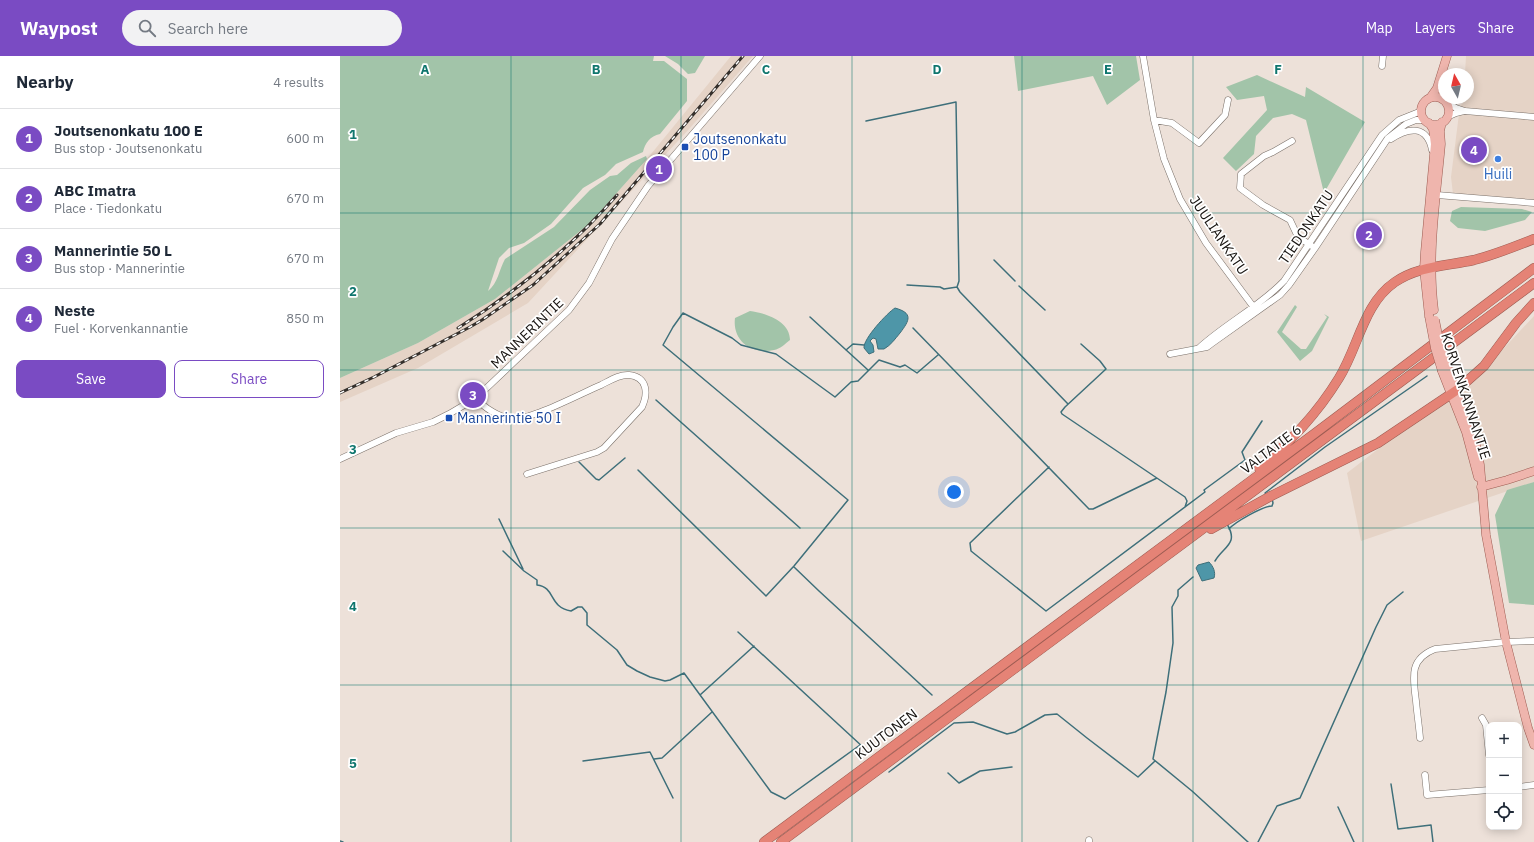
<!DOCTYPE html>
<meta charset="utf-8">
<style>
:root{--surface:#fff;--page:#f2f2f3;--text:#1f2937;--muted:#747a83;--line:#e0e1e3;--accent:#7a4bc3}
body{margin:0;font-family:"IBM Plex Sans",sans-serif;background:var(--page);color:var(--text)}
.controls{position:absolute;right:12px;bottom:12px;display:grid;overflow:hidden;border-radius:8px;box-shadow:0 2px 10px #0003}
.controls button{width:36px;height:36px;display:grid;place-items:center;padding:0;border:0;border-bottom:1px solid var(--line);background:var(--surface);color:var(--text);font:20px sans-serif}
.compass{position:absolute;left:1098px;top:12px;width:36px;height:36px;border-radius:50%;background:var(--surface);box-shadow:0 2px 10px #0003;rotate:352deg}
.you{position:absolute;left:614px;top:436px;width:14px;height:14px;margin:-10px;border:3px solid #fff;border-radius:50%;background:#1a73e8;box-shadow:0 0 0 6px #1a73e833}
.badge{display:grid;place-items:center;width:26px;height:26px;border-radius:50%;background:var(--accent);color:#fff;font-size:13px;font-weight:700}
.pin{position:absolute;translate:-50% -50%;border:2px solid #fff;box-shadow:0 1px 4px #0006}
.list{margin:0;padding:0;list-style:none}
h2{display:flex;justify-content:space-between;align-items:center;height:52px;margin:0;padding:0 16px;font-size:17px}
h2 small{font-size:13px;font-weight:400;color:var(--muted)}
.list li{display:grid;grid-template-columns:26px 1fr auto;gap:12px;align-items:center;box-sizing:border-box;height:60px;padding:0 16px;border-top:1px solid var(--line)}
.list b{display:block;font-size:15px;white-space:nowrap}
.list p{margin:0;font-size:13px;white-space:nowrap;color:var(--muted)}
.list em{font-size:13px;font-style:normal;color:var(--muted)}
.actions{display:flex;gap:8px;padding:12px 16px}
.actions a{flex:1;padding:9px 0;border:1px solid var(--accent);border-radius:8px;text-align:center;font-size:14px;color:var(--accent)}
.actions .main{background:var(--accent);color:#fff}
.icon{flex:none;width:22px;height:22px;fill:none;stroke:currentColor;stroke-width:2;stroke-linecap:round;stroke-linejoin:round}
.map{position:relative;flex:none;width:1194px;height:786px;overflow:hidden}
header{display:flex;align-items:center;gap:24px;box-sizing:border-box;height:56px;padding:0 20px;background:var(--accent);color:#fff}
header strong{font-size:19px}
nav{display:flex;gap:22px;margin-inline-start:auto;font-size:14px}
.search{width:280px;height:36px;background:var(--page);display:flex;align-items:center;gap:10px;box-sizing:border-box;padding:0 14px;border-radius:22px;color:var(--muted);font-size:15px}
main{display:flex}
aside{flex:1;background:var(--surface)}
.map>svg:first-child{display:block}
.built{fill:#e5d3c6}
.green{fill:#a2c4a9}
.water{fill:#4e96a8;stroke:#3e6f7a}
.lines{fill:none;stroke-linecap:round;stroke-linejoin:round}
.stream{stroke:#3e6f7a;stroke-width:1.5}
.minor-casing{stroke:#7a7069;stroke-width:7}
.major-casing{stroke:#9d5c52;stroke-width:9}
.highway-casing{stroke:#9d5c52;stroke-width:10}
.minor{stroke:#fff;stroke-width:6}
.major{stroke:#efb5ad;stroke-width:8}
.highway{stroke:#e58376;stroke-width:9}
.rail-casing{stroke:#342f2b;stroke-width:3}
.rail{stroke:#fff;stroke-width:1.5;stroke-dasharray:4.5;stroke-linecap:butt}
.major-bridge-casing{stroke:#9d5c52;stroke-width:9;stroke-linecap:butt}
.major-bridge{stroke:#efb5ad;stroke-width:8}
.grid{fill:none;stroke:#0f766e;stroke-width:1;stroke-opacity:0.55}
.transit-dot{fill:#1a4fb4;stroke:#fff;stroke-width:1.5}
.shop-dot{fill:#3f7fe0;stroke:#fff;stroke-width:1.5}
.labels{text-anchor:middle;stroke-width:3.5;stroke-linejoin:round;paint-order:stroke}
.transit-label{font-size:14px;fill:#164399;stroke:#fff;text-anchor:start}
.shop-label{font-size:14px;fill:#366cbe;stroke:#fff}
.street-label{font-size:14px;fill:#171310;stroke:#fff}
.grid-label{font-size:13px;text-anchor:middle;font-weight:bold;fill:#0f766e;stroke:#fff;stroke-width:3.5;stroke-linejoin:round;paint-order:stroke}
</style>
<header>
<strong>Waypost</strong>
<div class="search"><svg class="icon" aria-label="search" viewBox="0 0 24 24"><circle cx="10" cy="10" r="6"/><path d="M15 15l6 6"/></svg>Search here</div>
<nav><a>Map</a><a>Layers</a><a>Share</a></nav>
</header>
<main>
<aside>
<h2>Nearby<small>4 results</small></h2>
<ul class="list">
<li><span class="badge">1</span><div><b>Joutsenonkatu 100 E</b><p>Bus stop · Joutsenonkatu</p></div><em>600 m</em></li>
<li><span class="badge">2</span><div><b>ABC Imatra</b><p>Place · Tiedonkatu</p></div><em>670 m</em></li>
<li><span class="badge">3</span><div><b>Mannerintie 50 L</b><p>Bus stop · Mannerintie</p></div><em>670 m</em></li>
<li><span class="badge">4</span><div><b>Neste</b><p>Fuel · Korvenkannantie</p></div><em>850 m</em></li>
</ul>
<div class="actions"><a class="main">Save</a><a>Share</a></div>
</aside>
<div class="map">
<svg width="1194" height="786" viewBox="0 0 1194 786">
<rect width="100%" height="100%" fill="#ede1d9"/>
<path class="built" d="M391,0H413L350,72L188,247L78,312L0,346V322L78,287L155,243L249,168L307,103Z
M1126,0H1194V144L1113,138L1111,121L1120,50L1123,47V42H1128V18H1125Z
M1194,260V426L1021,485L1007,417L1151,306Z"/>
<path class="green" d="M0,0H314L313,5H324L347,23V45L320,78C310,80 305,87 303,96L276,108L265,119L243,132L211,168L184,187L169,192L159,202L148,235C158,227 159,214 165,203L214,171L250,134L270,120L277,119L291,107L306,100L307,103L249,168L155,243L78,287L0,322Z
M325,0H365L355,17L348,18L338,8Z
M674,0H796L800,24L767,49L753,20L678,35Z
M917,19L965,41L966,31L1025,66L984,137L966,64L952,58L933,62L916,80L914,98L896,115L883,102L927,54L924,40L897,44L886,31Z
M1121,151L1182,153L1192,156L1185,164L1145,175L1118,172L1110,165L1112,155Z
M955,249L957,251L942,276L961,293H966L987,261L984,258L989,261L972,295L960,305L937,276Z
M410,255C426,257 450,265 450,284C445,288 440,293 434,294C412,299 392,285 395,262Z
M1194,426V549L1169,547L1155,459L1167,434Z"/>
<path class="water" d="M555,252C573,257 570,264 560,277C555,283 551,289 544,293H538L536,283L533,282L530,285L533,289L534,296L529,298L524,292C523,283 547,257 555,252Z
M869,506C873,510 876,516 874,522L862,525L856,512L858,509Z"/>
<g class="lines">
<path class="stream" d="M526,65L616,46L619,225L617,231L620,236L728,348
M654,204L675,225
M567,229L600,231L604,233L617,231
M679,230L705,254
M470,261L528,314
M573,272L749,453H753L817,422
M741,288L760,305L766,313L725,351L721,356L722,358L845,441L847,445L845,451
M506,294L513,288L524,289
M316,344L460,472
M239,406L256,423L259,424L285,402
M709,411L630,487L631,495L706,555L865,436L864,434L905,404L902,396L922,365
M298,414L426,540L454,510L508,444L323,289L333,271L343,257L392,282L401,289L436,298L495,341L511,326L518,325L539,304L560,311L565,309L577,317L598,299
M927,438L925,437L985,391L1087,320
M159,463L183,513
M889,473C895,466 923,450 932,450L933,447L932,443
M163,495L184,515L197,524V529C216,531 208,551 231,555L238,551H242L247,557V569L277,594L287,609L297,615L310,621L325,625L330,624L344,617L431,736L445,743L520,689
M875,505C884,490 899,488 887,468
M454,511L479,535L592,639
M853,521L838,534V540L832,551L833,587L826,636L813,703L852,735L908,786
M398,576L524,692
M360,639L414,590
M314,703L322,702L372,656
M243,705L310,696L333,742
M549,716L614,667L633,666L667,678L675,676L705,659L717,658L747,682L798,721L815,705
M608,717L619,727L640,715L672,711
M1051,728L1058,773L1091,769L1093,786
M998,751L1014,786
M0,785L3,786
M918,786L937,750L960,742L1036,571L1047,549L1063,536"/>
<g class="minor-casing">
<path id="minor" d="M803,0L814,64L824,103L840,143L866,187L915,253
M1042,10L1043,0
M1106,46L1116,52L1125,55L1194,61
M1107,61L1116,57L1124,55
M814,64L832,67L859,87L885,59L888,44
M1051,83C1069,71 1087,69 1092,94
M952,85L933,96L924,100L901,118L900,132L923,149L950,164L958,181L972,190
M1097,139L1194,147
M859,292C885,268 919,251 944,225L1042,79L1059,64L1079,56L1081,53
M830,298L867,291L871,288L940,239L949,229L975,192L1048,82L1066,68L1076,64H1085
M136,342C144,352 160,362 173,363C191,364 242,337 261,329C269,325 280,318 289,319C308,321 308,338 302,351L264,392L257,396L187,418
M0,403L56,377L93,366L109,358L136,342L229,254L249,227L272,183L308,130L420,0
M1142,662L1146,669L1149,699
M1080,682C1079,669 1077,657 1076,645C1073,621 1069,603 1095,593L1166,586L1194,585
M1085,719L1087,739L1149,734
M1179,731L1194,729
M749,786V784"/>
</g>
<g class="major-casing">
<path id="major" d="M1081 55a14 14 0 1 1 28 0a14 14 0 1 1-28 0Z
M1090,42L1097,32L1107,0
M1104,44L1103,34L1104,27
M1094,254C1087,199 1096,143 1101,88L1100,75L1102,66
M1089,260L1084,213L1085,196L1095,88L1093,73L1089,67
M1108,313L1132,374L1136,389L1140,409L1146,479L1166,586L1188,672L1194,689
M1102,315L1126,376L1138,421
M1141,431L1167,424L1194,415"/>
</g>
<g class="highway-casing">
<path id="highway" d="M919,412C951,385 977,358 999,322C1019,290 1023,248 1055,226C1078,210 1107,210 1134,204C1154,199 1174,191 1194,183
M871,473L931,440L1038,387L1117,334L1144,310L1176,267L1194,247
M424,786L974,378L1194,212
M441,786L1194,227"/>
</g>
<use href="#minor" class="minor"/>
<use href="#major" class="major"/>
<use href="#highway" class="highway"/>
<g class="rail-casing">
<path id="rail" d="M118,272C177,235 231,192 277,139
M0,337L34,321L130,271L142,264L193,229L260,168L403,0"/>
</g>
<use href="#rail" class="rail"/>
<g class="major-bridge-casing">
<path id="major-bridge" d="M1089,260L1095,292L1102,315
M1095,264L1100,289L1108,313"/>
</g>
<use href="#major-bridge" class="major-bridge"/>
</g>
<path class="grid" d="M171,0V786M341,0V786M512,0V786M682,0V786M853,0V786M1023,0V786M0,157H1194M0,314H1194M0,472H1194M0,629H1194"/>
<g class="transit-dot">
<rect x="341" y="87" width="8" height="8" rx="2"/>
<rect x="105" y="358" width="8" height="8" rx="2"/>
</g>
<circle class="shop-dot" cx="1158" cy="103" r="4"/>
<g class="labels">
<g class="transit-label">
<text x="353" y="88">Joutsenonkatu<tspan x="353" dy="16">100 P</tspan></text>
<text x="117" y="367">Mannerintie 50 I</text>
</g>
<g class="shop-label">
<text x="1158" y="123">Huili</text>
</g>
<g class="street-label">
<text transform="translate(966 171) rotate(-56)" y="5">TIEDONKATU</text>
<text transform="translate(879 179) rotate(56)" y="5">JUULIANKATU</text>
<text transform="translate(187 277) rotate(-44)" y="5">MANNERINTIE</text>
<text transform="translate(1126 340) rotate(72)" y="5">KORVENKANNANTIE</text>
<text transform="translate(931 393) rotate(-37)" y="5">VALTATIE 6</text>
<text transform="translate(546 678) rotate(-37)" y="5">KUUTONEN</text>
</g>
</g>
<g class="grid-label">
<text x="85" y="18">A</text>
<text x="256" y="18">B</text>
<text x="426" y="18">C</text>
<text x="597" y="18">D</text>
<text x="768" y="18">E</text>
<text x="938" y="18">F</text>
<text x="13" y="83">1</text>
<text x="13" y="240">2</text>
<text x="13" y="398">3</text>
<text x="13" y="555">4</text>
<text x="13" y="712">5</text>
</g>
</svg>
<div class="controls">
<button>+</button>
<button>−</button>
<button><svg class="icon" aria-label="locate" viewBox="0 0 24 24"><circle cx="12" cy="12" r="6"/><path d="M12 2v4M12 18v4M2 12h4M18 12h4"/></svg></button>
</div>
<svg class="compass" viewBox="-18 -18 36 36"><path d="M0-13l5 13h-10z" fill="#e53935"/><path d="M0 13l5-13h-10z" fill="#747a83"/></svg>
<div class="you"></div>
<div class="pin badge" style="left:319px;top:113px">1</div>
<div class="pin badge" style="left:1029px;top:179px">2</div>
<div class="pin badge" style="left:133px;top:339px">3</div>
<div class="pin badge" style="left:1134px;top:94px">4</div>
</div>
</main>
